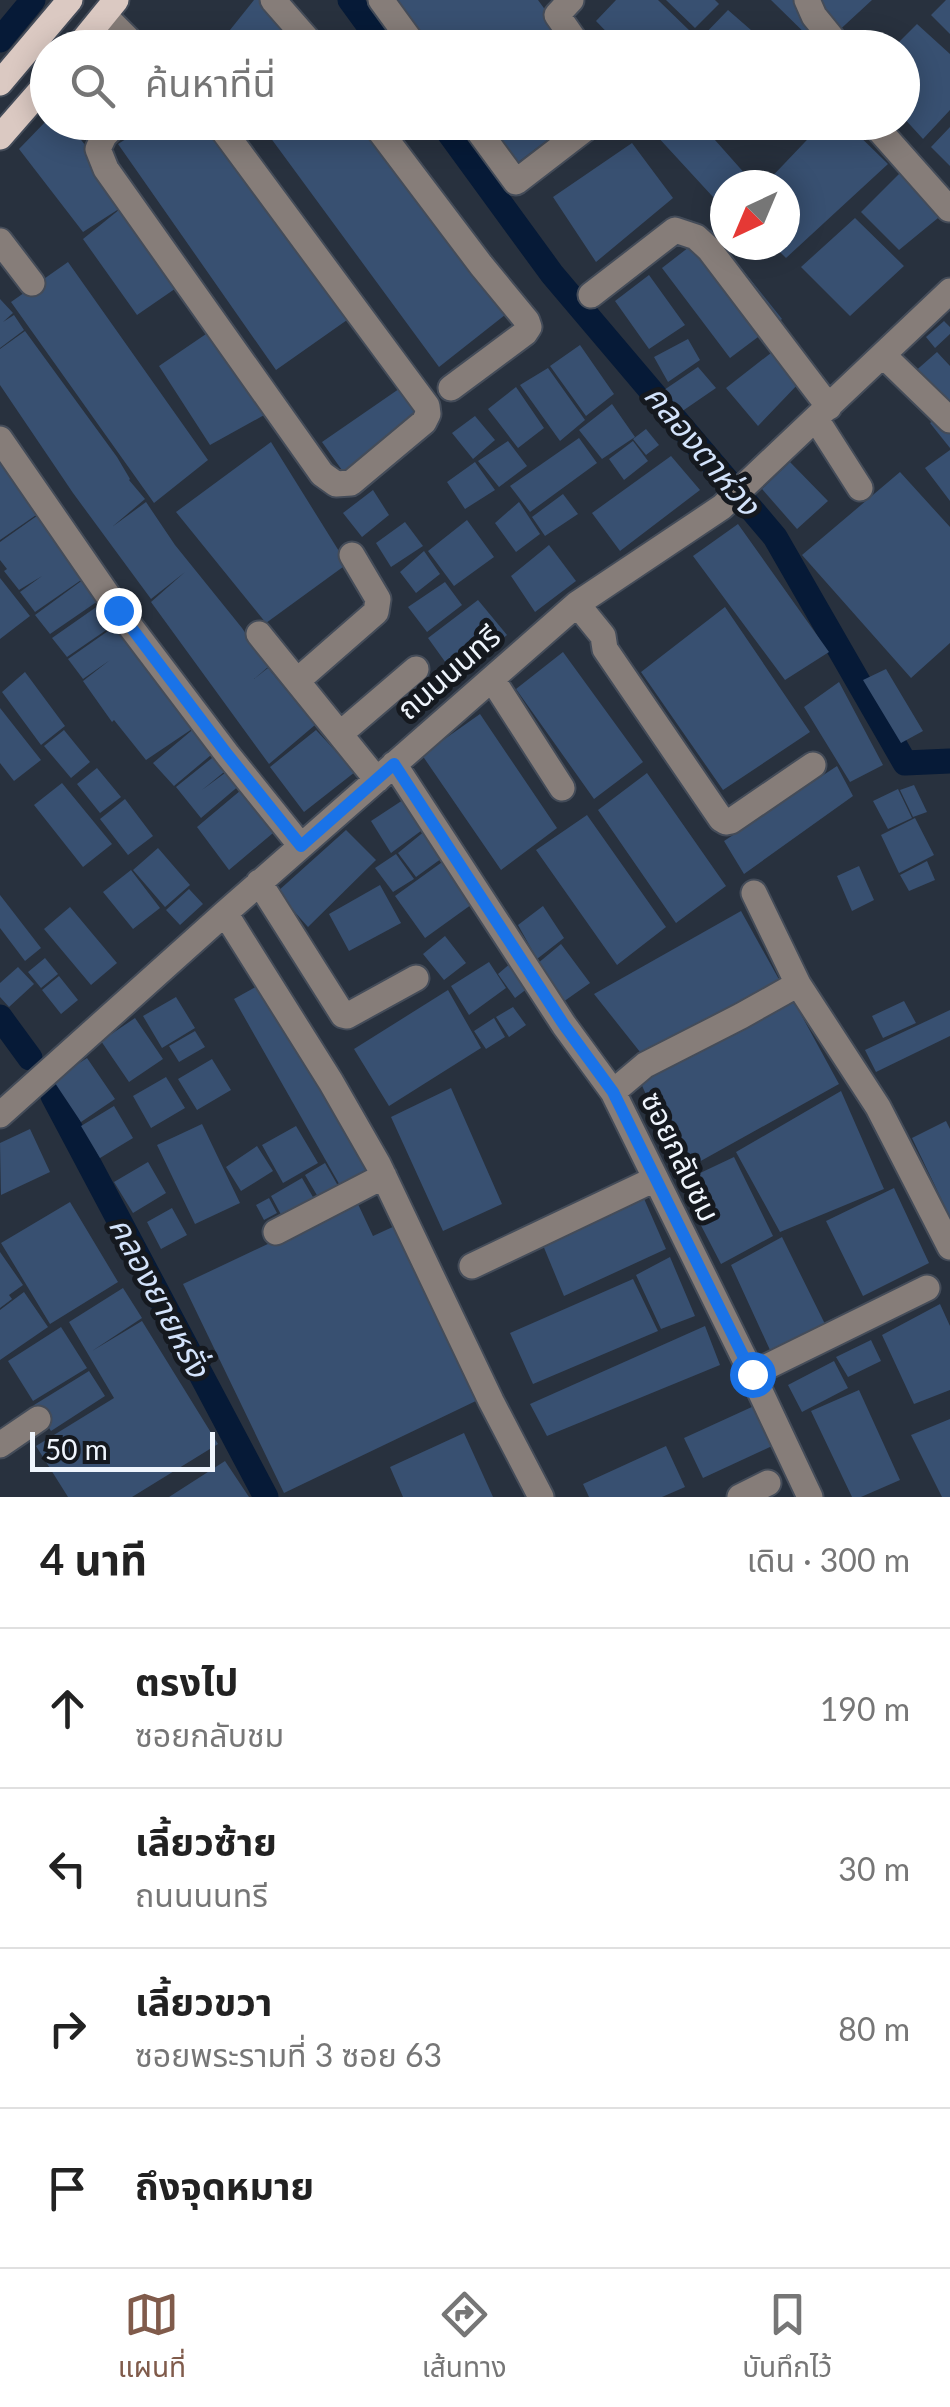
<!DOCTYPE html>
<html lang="th">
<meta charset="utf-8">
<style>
:root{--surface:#fff;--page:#f6f6f6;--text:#222;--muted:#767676;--line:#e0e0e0;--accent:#805b4b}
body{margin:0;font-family:Lato,"Noto Sans Thai",sans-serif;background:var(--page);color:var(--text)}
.compass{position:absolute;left:710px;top:170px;width:90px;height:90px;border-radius:50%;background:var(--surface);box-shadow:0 5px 25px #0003;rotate:224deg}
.scale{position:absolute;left:30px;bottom:25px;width:185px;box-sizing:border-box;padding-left:10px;border:5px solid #eff5fd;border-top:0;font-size:28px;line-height:35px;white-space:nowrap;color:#eff5fd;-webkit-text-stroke:8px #15191f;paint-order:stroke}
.stop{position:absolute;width:30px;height:30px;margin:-22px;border:8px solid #1a73e8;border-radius:50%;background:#fff}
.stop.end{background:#1a73e8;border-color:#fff;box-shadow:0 2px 10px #0008}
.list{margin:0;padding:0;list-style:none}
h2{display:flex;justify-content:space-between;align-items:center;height:130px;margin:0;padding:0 40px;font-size:42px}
h2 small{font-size:32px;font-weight:400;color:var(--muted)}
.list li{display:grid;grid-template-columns:65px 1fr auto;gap:30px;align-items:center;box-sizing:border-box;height:160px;padding:0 40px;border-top:2px solid var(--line)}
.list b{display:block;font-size:38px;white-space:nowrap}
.list p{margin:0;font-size:32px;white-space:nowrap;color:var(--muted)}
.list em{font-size:32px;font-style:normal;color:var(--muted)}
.icon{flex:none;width:55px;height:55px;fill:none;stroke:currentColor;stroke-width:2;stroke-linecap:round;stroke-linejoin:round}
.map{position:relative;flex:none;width:950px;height:1497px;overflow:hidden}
.search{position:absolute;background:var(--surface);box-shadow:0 5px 25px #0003;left:30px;right:30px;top:30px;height:110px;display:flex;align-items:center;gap:25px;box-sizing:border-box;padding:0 35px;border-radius:55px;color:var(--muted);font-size:38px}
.sheet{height:770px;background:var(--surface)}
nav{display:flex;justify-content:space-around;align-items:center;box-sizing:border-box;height:140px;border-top:2px solid var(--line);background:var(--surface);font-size:28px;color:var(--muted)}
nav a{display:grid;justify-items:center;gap:5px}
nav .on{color:var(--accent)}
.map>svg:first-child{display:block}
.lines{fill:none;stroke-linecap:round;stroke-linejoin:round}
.canal{stroke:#061a37;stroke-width:25}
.building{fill:#385071}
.minor-casing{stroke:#444c59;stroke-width:29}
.major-casing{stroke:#444c59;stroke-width:29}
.minor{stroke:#867d79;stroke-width:25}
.major{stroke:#dbc9c2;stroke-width:25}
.route{stroke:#1a73e8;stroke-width:12}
.labels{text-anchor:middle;stroke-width:10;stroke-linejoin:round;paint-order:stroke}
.street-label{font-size:30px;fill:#eff5fd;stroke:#15191f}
.water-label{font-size:32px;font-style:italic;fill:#d3e3fb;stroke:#15191f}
</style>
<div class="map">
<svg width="950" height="1497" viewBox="0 0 950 1497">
<rect width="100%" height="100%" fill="#28313e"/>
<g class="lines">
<path class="canal" d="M350,0L385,48
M0,40L33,0
M441,122L552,274L775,537L905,763L950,761
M0,1017L30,1058
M53,1096L266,1497"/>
</g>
<path class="building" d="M254,0H259L305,36L296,48H221L218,45Z
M389,0H538L573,48H424Z
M616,0H658L692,33L678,48H622L596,21Z
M666,0H715L719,4L695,28Z
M771,0H872L820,48Z
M946,0H950V34L931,15Z
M728,10L759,37L749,48H708L700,39Z
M917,24L950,54V110L923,139L902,116V48H893Z
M48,119V122H67L129,201L182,284L137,315L83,239L125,205L83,232L19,149Z
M153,122H217L357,313L276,370L118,144Z
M259,122H374L515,307L439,367Z
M480,122H571L513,166Z
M644,122H699L755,185H725V210Z
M824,122H845L888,164L786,258L773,245H785V185H764Z
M950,127V166L931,147Z
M632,143L673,198L596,262L553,197Z
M903,170L949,209L899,250L861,212Z
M855,218L904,266L850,316L801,267Z
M711,230L782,319L730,358L662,268Z
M68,262L208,460L154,503L11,302Z
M649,275L685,325L649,349L615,301Z
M0,299L13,313L3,322L14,315L24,330L0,348Z
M944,321L950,327V334L935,348L926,337Z
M25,331L117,457L130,479L129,480L145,499L112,527L146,502L175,545L242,628L268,667L254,679L268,668L315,725L269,764L151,602L185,572L151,599L73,493L0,385V349Z
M209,332L266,414L210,445L159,366Z
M688,339L700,360L668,382L654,357Z
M580,345L614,394L586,416L550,366Z
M776,349L801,381L758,426L726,388Z
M937,352L950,366V400L943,406L912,374Z
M698,367L716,388L681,412L664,390Z
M548,368L585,420L560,441L520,385Z
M409,382L428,414L344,473L322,442Z
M516,387L544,428L518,448L488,409Z
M612,404L635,437L602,459L579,430Z
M950,408V448L930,423Z
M475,416L495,440L473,459L452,433Z
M646,429L659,445L646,455L633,439Z
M579,438L597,463L530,512L510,486Z
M508,441L527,466L499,487L478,461Z
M633,441L648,461L624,480L609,459Z
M271,442L347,564L266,623L176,512Z
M950,450V501L925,468Z
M671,456L700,490L620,551L592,513Z
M0,458L39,513L0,540Z
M475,462L495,490L465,509L447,482Z
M790,462L828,501L797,529L762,489Z
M900,472L950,527V643L911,678L802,555Z
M373,490L389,515L362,537L343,513Z
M563,494L578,514L545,536L532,517Z
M519,502L540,534L516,552L495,523Z
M41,513L84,578L35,612L20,592L42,576L19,590L4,571L7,569L0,560V542Z
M467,520L494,557L454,586L428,551Z
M405,522L423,546L391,567L376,543Z
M738,524L829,652L785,680L693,556Z
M549,545L576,581L535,612L511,576Z
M424,551L440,574L416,593L400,572Z
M0,578L30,616L0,639Z
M84,579L98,601L50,634L35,615Z
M445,582L462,605L427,632L408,607Z
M478,600L507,635L456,677L428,638Z
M102,603L115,624L67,657L52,638Z
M725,607L810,732L723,790L641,672Z
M118,624L161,689L165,686L195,727L146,760L114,720L112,722L83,681L110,660L83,679L68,659Z
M563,652L643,762L594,799L516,689Z
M886,669L923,731L901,743L863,680Z
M25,672L65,726L41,745L2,692Z
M839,682L883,765L850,782L804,707Z
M0,708L41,760L14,781L0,763Z
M480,714L557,828L501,870L422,755Z
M197,726L217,750L174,786L153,763Z
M64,730L90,762L71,778L44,746Z
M316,730L355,772L304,812L270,767Z
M217,754L229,768L202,790L229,770L241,784L201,818L176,787Z
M837,766L853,796L744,874L724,841Z
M97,768L121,797L100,813L77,784Z
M647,773L726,886L676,923L598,810Z
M62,783L112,844L83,867L34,805Z
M247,785L279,828L229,870L197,827Z
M914,785L927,812L913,817L900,790Z
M898,789L912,818L888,829L873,801Z
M409,796L429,825L391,853L371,821Z
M125,799L153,836L128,855L100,819Z
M587,815L666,927L617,965L536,850Z
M915,818L934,855L899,873L881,835Z
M346,830L376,860L308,927L277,892Z
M426,830L445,856L416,877L398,853Z
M158,848L190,885L165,907L133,870Z
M396,854L414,879L393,892L375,868Z
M445,860L475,902L425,938L395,896Z
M927,861L935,880L909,891L900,875Z
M859,866L874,900L852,911L837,876Z
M131,870L160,908L133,929L103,892Z
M380,885L401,923L349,951L329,914Z
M189,889L203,904L180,925L166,910Z
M0,895L41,948L25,961L0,928Z
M543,906L564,938L537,959L518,925Z
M70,907L117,963L91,985L44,929Z
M741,911L781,983L644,1057L594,994Z
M445,936L466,963L444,980L423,954Z
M561,944L590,983L563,1002L537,964Z
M45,958L58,974L41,988L28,972Z
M489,962L506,988L469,1015L451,986Z
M511,963L528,988L515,998L498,974Z
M18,967L34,984L9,1007L0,997V983Z
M59,976L78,1000L61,1014L42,990Z
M263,983L371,1173L342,1189L234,999Z
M448,990L481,1048L389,1106L354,1049Z
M176,997L195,1028L162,1048L143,1016Z
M792,998L839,1084L681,1172L639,1079Z
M904,1001L916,1023L883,1038L872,1016Z
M513,1007L526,1025L509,1037L496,1017Z
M950,1010V1036L876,1072L865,1050Z
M135,1018L163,1059L129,1082L101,1041Z
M494,1018L505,1037L486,1049L474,1031Z
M195,1031L205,1047L179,1062L169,1046Z
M87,1058L115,1099L81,1122L53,1080Z
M212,1059L231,1090L197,1110L178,1079Z
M166,1077L185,1108L151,1128L133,1096Z
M451,1088L502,1204L443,1231L391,1117Z
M841,1091L884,1189L780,1232L736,1152Z
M114,1106L133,1138L100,1158L81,1126Z
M946,1121L950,1129V1217L912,1138Z
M202,1124L240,1203L195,1224L157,1145Z
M296,1126L318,1163L283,1183L262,1145Z
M30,1129L50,1172L1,1195L0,1143Z
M257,1146L273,1171L241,1191L226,1167Z
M734,1157L773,1236L721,1264L679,1183Z
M148,1162L166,1193L133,1213L114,1182Z
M325,1163L341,1191L321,1202L305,1175Z
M302,1178L317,1204L285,1222L271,1196Z
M894,1188L929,1263L863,1296L826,1221Z
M642,1194L666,1249L564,1296L540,1238Z
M269,1198L277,1213L264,1220L256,1205Z
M70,1202L118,1282L50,1324L1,1243Z
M357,1202L373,1236L397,1225L480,1399L284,1493L183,1284Z
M172,1208L187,1235L161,1249L147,1222Z
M782,1237L825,1324L770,1350L731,1265Z
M0,1252L23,1285L9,1295L12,1299L0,1308Z
M670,1257L695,1316L661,1329L636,1275Z
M633,1279L658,1331L533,1384L510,1333Z
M123,1288L142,1318L92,1351L142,1321L218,1444L132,1497H68L36,1446L114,1398L69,1322Z
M24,1292L48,1327L0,1360V1310Z
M940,1304L950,1326V1390L914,1404L882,1335Z
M705,1326L720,1365L547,1436L530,1404Z
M61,1327L87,1368L33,1401L8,1361Z
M871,1340L881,1361L848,1377L836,1357Z
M834,1361L848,1388L802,1412L788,1385Z
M89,1371L105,1396L51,1431L34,1405Z
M859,1390L900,1480L861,1497H852L811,1411Z
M754,1406L772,1446L703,1478L684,1438Z
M950,1419V1497H942L911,1435Z
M464,1433L493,1497H403L390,1467Z
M666,1446L685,1487L662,1497H589L583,1484Z
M225,1461L249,1497H169Z"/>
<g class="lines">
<g class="minor-casing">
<path id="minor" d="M273,0L315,48
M381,0L416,48
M571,0L557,15L580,48
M807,0L814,16L840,48
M104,15L137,48
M118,122L104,136L98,149L106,169L322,474L336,484L351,483L424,422L428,414L427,406L217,122
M373,122L481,265L527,321L529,327L525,333L451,388
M472,122L516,182L594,122
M872,122L949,209
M0,241L32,283
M591,295L675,230L696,237L709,249L829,407
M883,355L950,420
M816,419L860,488
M0,439L118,610L227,754L301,846
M577,604L603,636L605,649L721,819L726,822L731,821L813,765
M259,634L377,780
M492,679L562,788
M297,681L376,612L378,599L352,555
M340,734L416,669
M394,764L564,1025L613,1092L752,1374L810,1497
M259,882L343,1015L347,1016L416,978
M754,893L798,984
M225,913L331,1082L378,1164L491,1401L541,1497
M613,1092L645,1065L741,1016L798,984L878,1107L950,1247
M0,1115L225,913L577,604L722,507L950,291
M276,1232L384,1176
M472,1266L655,1179
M752,1374L927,1288
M0,1445L38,1419
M740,1497L768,1483"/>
</g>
<g class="major-casing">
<path id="major" d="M77,48L116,0
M0,83L70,0
M0,137L48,82"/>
</g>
<use href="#minor" class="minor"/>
<use href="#major" class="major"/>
</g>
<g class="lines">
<path class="route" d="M118,610L227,754L301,846L394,764L564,1025L613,1092L752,1374"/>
</g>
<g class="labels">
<g class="street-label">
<text transform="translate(449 673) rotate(-41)" y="10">ถนนนนทรี</text>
<text transform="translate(680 1157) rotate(64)" y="10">ซอยกลับชม</text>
</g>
<g class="water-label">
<text transform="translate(702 450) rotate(50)" y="11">คลองตาห่วง</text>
<text transform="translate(159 1297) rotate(62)" y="11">คลองยายหรั่ง</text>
</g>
</g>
</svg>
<svg class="compass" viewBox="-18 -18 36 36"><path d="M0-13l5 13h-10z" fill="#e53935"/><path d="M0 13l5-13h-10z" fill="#767676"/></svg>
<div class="scale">50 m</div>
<div class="stop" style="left:752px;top:1374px"></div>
<div class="stop end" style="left:118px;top:610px"></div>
<div class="search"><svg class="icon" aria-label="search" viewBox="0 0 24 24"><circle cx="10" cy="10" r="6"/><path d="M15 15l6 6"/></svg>ค้นหาที่นี่</div>
</div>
<section class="sheet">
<h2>4 นาที<small>เดิน · 300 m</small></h2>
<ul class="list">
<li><svg class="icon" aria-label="ahead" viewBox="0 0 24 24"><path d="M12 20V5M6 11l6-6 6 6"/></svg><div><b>ตรงไป</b><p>ซอยกลับชม</p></div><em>190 m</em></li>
<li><svg class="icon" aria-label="left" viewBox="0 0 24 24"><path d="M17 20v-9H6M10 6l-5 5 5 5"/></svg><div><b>เลี้ยวซ้าย</b><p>ถนนนนทรี</p></div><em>30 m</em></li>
<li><svg class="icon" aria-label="right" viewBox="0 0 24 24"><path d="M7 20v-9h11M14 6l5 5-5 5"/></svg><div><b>เลี้ยวขวา</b><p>ซอยพระรามที่ 3 ซอย 63</p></div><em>80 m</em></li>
<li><svg class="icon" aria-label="arrive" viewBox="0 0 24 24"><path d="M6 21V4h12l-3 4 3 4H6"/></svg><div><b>ถึงจุดหมาย</b></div></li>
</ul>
</section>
<nav>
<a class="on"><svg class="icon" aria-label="map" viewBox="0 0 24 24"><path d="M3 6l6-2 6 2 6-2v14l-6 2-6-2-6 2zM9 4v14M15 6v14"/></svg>แผนที่</a>
<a><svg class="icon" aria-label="directions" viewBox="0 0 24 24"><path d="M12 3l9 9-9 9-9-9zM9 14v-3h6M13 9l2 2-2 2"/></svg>เส้นทาง</a>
<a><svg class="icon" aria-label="saved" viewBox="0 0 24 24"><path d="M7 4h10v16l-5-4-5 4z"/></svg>บันทึกไว้</a>
</nav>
